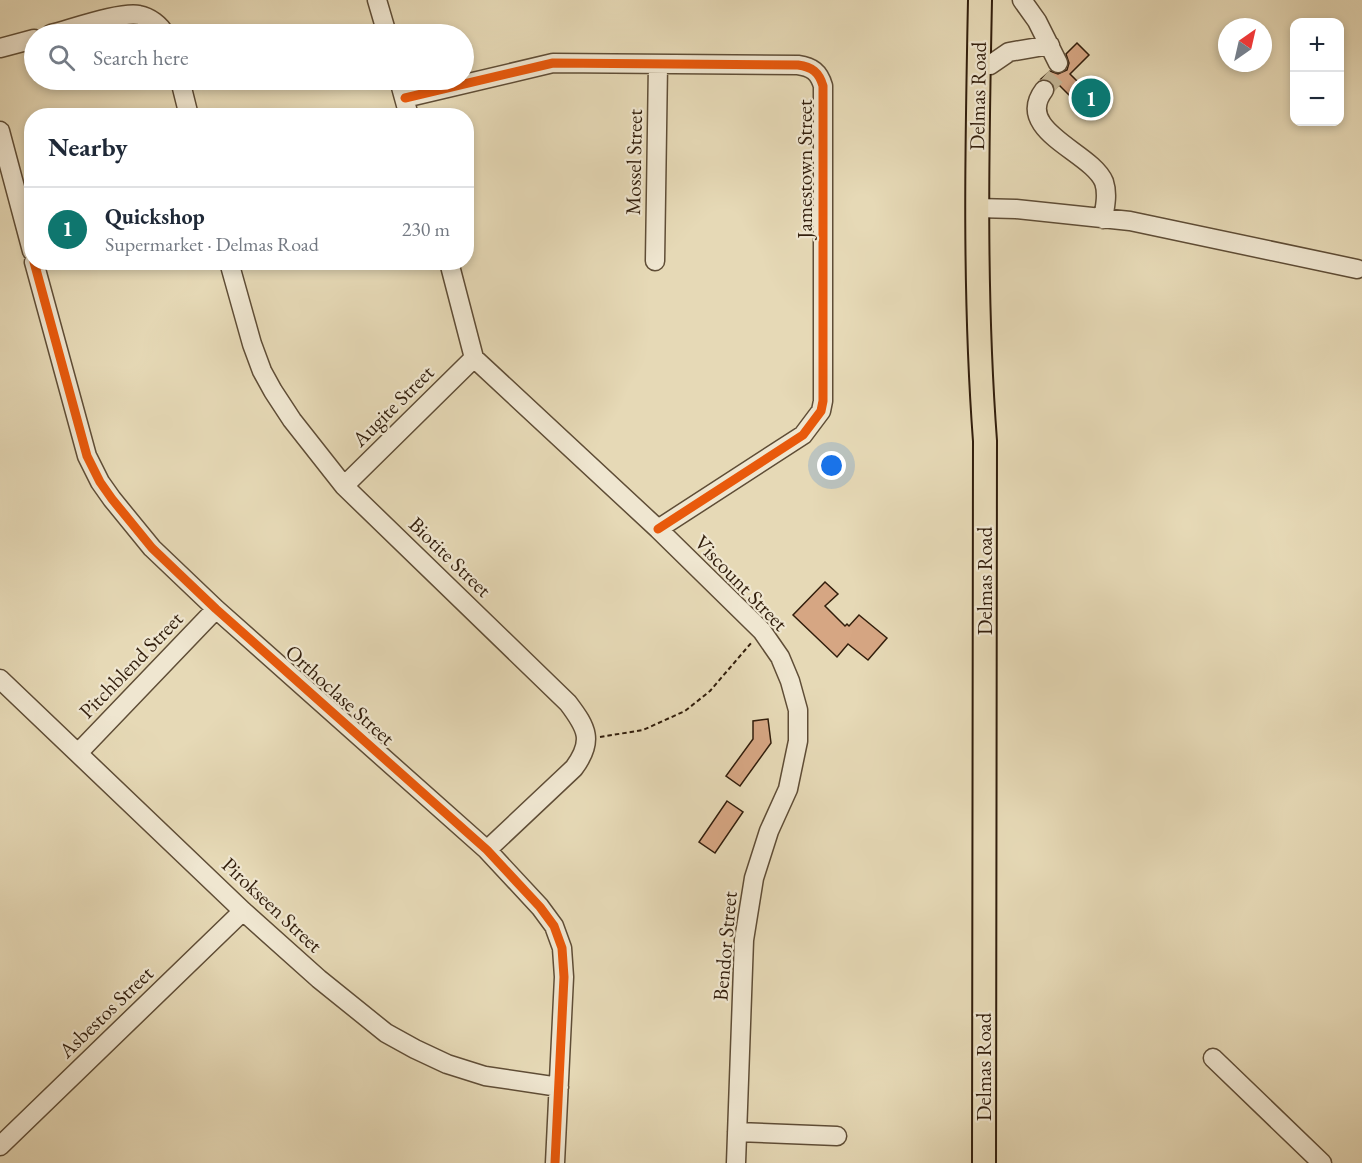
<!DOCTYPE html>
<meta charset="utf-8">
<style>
:root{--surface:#fff;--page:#f2f2f3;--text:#1f2937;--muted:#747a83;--line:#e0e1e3;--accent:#0f766e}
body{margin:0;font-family:"EB Garamond",serif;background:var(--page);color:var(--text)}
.controls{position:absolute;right:18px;top:18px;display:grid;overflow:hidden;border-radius:12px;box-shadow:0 3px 9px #0003}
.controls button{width:54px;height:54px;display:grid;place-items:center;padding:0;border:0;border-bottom:2px solid var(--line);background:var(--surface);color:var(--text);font:30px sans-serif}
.compass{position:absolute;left:1218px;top:18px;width:54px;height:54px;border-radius:50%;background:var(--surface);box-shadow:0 3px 9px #0003;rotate:34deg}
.you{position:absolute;left:832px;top:466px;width:21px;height:21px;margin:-15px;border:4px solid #fff;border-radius:50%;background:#1a73e8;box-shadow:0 0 0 9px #1a73e833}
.badge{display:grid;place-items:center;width:39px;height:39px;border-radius:50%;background:var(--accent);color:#fff;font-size:20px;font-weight:700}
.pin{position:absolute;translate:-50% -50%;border:3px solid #fff;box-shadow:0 2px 6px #0006}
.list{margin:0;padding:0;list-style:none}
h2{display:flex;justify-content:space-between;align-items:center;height:78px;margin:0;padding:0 24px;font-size:26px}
h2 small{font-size:20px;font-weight:400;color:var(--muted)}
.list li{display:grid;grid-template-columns:39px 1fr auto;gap:18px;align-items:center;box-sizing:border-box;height:84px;padding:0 24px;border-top:2px solid var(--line)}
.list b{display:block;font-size:22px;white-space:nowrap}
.list p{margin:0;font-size:20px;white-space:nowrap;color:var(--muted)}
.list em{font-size:20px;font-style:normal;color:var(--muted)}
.icon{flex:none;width:33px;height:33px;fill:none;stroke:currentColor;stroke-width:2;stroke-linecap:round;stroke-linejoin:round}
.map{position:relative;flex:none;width:1362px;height:1163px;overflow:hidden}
.search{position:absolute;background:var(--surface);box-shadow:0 3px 9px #0003;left:24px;top:24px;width:450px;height:66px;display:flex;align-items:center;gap:15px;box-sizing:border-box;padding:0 21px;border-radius:33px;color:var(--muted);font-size:22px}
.panel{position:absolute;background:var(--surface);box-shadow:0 3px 9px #0003;left:24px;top:108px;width:450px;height:162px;border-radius:24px}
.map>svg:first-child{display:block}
.building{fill:#d6a683;stroke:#321e0c;stroke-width:1.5}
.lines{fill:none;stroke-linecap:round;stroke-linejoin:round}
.minor-tunnel{stroke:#c2b494;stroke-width:18;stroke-dasharray:18 9;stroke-linecap:butt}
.minor-casing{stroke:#5f4d36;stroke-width:21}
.major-casing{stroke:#321e0c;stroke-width:26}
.path{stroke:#321e0c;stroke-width:2;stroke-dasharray:4.5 3;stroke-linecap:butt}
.minor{stroke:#efe6d0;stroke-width:18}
.major{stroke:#e6d9b6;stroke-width:22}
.cycleway-casing{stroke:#efe6d0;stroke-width:13}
.cycleway{stroke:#e8590c;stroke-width:9}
.labels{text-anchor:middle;stroke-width:4.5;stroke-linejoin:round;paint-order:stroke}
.street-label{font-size:21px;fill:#321e0c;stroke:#efe6d0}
</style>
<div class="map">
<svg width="1362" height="1163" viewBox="0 0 1362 1163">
<rect width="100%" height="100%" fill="#e6d9b6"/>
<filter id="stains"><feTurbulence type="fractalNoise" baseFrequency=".00333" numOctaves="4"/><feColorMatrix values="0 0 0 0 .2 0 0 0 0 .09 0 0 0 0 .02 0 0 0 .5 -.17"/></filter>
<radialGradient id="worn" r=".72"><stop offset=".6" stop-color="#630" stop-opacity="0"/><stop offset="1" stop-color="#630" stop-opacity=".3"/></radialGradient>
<path class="building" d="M1077,43L1089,55L1070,74L1089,93L1078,104L1059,85L1055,89L1049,80L1041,79L1050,71L1058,74L1067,70L1069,63L1066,54Z
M825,582L838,594L825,606L845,626L847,624L849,626L859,615L887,638L868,660L848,644L837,657L793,615Z
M768,719L771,743L740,786L726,776L753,739V721Z
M727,801L743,812L715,853L699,842Z"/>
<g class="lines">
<path class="minor-tunnel" d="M1044,90L1056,76L1058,63"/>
<g class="minor-casing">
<path id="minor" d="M377,0L387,34
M1022,0L1037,21L1058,63
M51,34C71,29 122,11 139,15C150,17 160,25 165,34
M0,48L34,39
M990,65L1009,52L1050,45
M180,80L189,116
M399,80L409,116
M1044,90C1013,131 1092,152 1104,182C1108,194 1105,207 1103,219
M405,98L553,63L798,65C812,67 819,72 823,86V401L821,411L803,435L658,529
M0,131L32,251
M977,208L1016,209L1130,221L1357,269
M655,261L658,64
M34,262L87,456L100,482L112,499L152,548L216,609L487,850L540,907L554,926L562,948L564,977L555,1163
M229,262L252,344L262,371L273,391L292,420L344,486L568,703C587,728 594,741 574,768L487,850
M449,262L474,358
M474,358L658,529L762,631L780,657L790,681L798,710V741L788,789L769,831L754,878L744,940L736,1163
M344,486L474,358
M0,679L243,911L319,979L386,1033L415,1049L447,1064L485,1076L559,1087
M79,752L216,609
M1213,1058L1322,1163
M737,1132L837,1136
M0,1146L243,911"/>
</g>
<g class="major-casing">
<path id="major" d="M980,0C977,147 974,294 985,441L984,1163"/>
</g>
<path class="path" d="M600,737L643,730L685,711L710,691L752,642"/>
<use href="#minor" class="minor"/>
<use href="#major" class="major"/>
<g class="cycleway-casing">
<path id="cycleway" d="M405,98L553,63L798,65C812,67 819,72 823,86V401L821,411L803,435L658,529
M34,262L87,456L100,482L112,499L152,548L216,609L487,850L540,907L554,926L562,948L564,977L555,1163"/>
</g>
<use href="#cycleway" class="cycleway"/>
</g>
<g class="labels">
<g class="street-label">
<text transform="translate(978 96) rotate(-89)" y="7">Delmas Road</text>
<text transform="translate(634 162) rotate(-89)" y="7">Mossel Street</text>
<text transform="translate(805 169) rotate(-90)" y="7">Jamestown Street</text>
<text transform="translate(393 406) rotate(-45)" y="7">Augite Street</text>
<text transform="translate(450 557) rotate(44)" y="7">Biotite Street</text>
<text transform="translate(985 581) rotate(-90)" y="7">Delmas Road</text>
<text transform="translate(741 583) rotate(46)" y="7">Viscount Street</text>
<text transform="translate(131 665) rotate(-46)" y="7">Pitchblend Street</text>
<text transform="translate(340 695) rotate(42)" y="7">Orthoclase Street</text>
<text transform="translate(272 905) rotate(43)" y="7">Pirokseen Street</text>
<text transform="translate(725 946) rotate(-85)" y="7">Bendor Street</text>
<text transform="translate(106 1012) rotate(-44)" y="7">Asbestos Street</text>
<text transform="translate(984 1067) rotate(-90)" y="7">Delmas Road</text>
</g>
</g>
<rect width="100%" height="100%" filter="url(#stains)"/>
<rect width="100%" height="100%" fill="url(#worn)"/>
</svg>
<div class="controls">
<button>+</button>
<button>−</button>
</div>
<svg class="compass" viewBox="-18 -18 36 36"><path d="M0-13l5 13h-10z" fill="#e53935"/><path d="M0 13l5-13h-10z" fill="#747a83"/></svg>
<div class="you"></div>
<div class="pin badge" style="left:1091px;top:98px">1</div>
<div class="search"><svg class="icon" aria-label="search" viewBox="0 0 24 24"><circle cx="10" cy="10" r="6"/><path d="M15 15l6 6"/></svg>Search here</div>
<section class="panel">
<h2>Nearby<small></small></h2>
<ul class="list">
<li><span class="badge">1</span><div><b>Quickshop</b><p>Supermarket · Delmas Road</p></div><em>230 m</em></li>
</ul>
</section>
</div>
